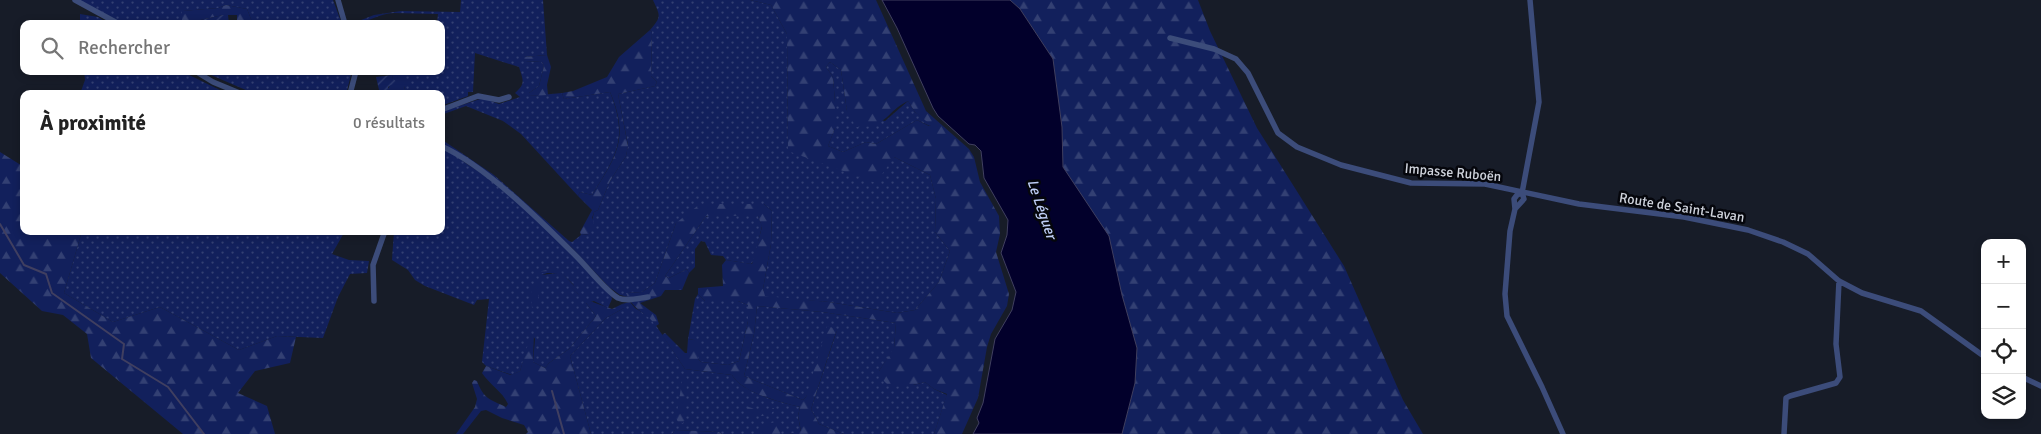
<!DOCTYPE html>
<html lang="fr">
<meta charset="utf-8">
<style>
:root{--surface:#fff;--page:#f6f6f6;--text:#222;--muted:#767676;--line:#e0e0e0}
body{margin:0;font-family:Signika,sans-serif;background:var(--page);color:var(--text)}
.controls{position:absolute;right:15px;bottom:15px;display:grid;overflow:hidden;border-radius:10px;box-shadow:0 2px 8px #0003}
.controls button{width:45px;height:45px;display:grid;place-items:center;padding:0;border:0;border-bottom:1px solid var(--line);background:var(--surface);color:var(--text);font:25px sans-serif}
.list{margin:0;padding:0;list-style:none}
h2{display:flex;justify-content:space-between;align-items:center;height:65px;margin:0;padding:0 20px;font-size:21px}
h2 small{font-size:16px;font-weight:400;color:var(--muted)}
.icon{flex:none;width:28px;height:28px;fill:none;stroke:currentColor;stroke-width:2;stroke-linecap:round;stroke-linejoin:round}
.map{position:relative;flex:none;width:2041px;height:434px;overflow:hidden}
.search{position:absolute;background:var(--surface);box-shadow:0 2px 8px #0003;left:20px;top:20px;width:425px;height:55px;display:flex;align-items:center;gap:12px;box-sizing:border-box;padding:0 18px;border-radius:10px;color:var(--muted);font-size:19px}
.panel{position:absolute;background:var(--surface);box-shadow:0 2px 8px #0003;left:20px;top:90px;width:425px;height:145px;border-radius:10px}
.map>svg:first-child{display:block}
.grass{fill:url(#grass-dots);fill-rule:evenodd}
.forest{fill:url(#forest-firs);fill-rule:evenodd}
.garden{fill:url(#garden-furrows)}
.water{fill:#02002b;stroke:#403f60}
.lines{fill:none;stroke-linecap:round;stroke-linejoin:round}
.stream{stroke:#403f60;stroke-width:2}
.minor{stroke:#3c4c7a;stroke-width:5.5}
.labels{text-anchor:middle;stroke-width:5;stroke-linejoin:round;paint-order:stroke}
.street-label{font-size:14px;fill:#cfd3dc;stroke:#05060c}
.water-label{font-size:15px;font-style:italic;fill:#becdf5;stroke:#05060c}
</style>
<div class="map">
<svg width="2041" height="434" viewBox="0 0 2041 434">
<defs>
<pattern id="grass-dots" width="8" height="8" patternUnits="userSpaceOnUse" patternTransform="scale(1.25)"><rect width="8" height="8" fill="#12205c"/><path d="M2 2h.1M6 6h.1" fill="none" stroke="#334073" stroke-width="1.8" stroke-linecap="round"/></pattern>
<pattern id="forest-firs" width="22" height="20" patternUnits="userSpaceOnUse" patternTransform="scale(1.25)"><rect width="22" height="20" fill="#12205c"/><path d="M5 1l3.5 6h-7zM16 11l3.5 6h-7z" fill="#334073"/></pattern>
<pattern id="garden-furrows" width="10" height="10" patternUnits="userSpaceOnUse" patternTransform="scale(1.25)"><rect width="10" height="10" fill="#12205c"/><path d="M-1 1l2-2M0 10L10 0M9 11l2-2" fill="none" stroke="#334073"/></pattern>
</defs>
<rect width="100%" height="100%" fill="#171c28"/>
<path class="grass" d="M79,0H333L342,24H253L247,9L226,5L218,8L183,11L182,24H124Z
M461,0H543L547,55L524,57L525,61L542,62L544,66L539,86L529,93V96L562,93L564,99L610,92C629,139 616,156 592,195L580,192L578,196L521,134L503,121L466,106L441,115V112L483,98L499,104L520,97L515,93C526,84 523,80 519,67L475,53L473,92H468V96L441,106V94H403L405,86V71H441V24H437L438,14C424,14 409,13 394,13C379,13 366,24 351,24L374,15L401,11L460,12Z
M653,0H750L771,5L787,34L788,151L894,157L930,175L936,199L935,232L950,251L939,282L915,310L897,313L829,302L764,297L763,289L771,244L772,211L764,204L676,223L655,283L642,292L627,293L628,297L620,295L609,287L571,247L499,183L441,144V139L494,175L569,241L572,242L581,235L589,234L594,212L598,210L610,181L626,156L628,145L618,94L655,86L657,82L651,76L652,32L650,30C662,16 660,16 653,0Z
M80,14L98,17L109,24H80Z
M830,62L841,70L847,111L885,121L908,101L915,112L932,124L930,126L917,120L876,144L866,142L843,152L828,146L835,128V102L833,77L826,67Z
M84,71H181L228,94H80L85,80Z
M208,71H352L346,94H255L211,75Z
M441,148C451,151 459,158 467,164C522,199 567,249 611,295L612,299L608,308L594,301L586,303L596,316L569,349L549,363L545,368L533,362L535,339L532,334L520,371L512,375L486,366L482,362L489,299L477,300L474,305L425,286L415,280L408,270L392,260L394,231H441ZM557,269L573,284L579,295L559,274L556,273L542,275Z
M706,216H758L762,226L754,260L751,264L726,260L723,256L711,255L705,242L701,241L695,249V267L689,273L687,269L669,278L665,276Z
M82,231H345L332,254L349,260L369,261L367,273L350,274L338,297L323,338L277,336L239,350L160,307L113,322L64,293Z
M698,294L705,301H738L748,305V321L739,361L728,365L701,362L698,359L694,340L688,339L695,299Z
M630,302L635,308L651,318L685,369L732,375C742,393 781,402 800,407L798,416L801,432L789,434H722L719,432L675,430L672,434H591L570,356L606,318L624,308V305L622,304Z
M757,306L822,312L896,323L894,349L879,371L913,385L925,382L934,389L947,395L934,434H844L819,424L811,409L837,330L806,397L803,400L744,376L754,334Z"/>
<path class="forest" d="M750,0H876L926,111L969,149L974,157L980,182L999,216L1000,234L996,252L1009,294L1007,306L991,334L987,347L978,398L962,434H934L947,394L934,389L925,382L913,385L890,387L879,376V371L894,348L896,323L822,312L757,306L754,334L744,376L803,400L806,397L827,326L837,329L811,409L819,424L844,434H789L801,431L798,416L800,407C780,402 742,393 732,375L685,369L662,335L665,333L685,353H687L688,339L694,340L701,348L698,359L701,362L728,365L739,361L748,321V305L738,301H705L698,294V288L723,286L722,265L726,260L752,264L762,227L758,216H706L665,276L669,278L687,269L689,273L682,290H665L661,296L640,303L656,315L659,324L656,326C646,311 635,313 626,293L642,292L655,283L676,223L700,204H764L772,211L771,244L763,289L765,296L829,302L897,313L915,310L939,282L950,251L935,232L936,199L930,175L894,157L876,183L788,151L787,34L771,5ZM830,62L841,70L847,111L856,127C888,128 886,111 908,101L915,112L931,125L929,126L917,120L876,144L866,142L843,152L828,146L835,128V102L833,77L826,67Z
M1010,0H1198L1210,31L1257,128L1344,266L1403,400L1423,434H1122L1135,383L1137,348L1122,295L1074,186L1063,167L1062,127L1053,59L1020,9Z
M226,5L247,9L253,24H237V15H223L191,22L190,24H182V11L218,8Z
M650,30L652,32L651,76L657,82L655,86L618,94L628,146L626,156L610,181L598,210L594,212L592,218L594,222L589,234L581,235L580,232L592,210L578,196L580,192L592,195C616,157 630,138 610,92L564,99L562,93L573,91L607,77L619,57Z
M547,55L551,67L547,85L548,95L528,96L529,93L539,86L544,66L542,62L525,61L523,58L524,57Z
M391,71H405V86L403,94H392C386,88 390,86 393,79Z
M0,152L24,167V231H82L64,293L113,322L160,307L239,350L277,336L296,337L290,363L255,371L238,393L267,406L275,434H183L91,358L87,334L63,315L42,311L0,273Z
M557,268L581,293L579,295L556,273H540L542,271Z
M536,278L540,281L538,299L534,308H532L531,293Z
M587,300L612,309L622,304L625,305L624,308L606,318L570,356L591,434H526L528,432L524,425L502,418L486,410L481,411L463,434H456L475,407L477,399L472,383L474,380L477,381C484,399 489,399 506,407L508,404C502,391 490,385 482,373L486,366L511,375L520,371L531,334H534L533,362L545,368L549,363L569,349L596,316L586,303Z
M683,376L687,378L685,420L683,423L678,422L676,418Z
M748,407L760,410L774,408V410L769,416H754L746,412Z
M778,421L785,426L780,434H762L758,431L759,427Z
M675,430L719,432L722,434H672Z"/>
<path class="garden" d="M223,15H228L229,24H190L191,22Z
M392,75L393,79L400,84L399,86L391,85L388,87L392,94H376L379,90L376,77Z"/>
<path class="water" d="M882,0H1010L1020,9L1053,59L1062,127L1063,167L1109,236L1122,295L1137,348L1135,383L1122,434H973L979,423L977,418L983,403L995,339L1012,310L1016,292L1001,253L1007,235L1008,220L984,178L981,151L975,145L969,144L938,116L933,108L897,28Z"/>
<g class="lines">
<path class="stream" d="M0,224L24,265L46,274L52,293L124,344L122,359L168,387L204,434
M552,391L564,434"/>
<path class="minor" d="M75,0L119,24
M338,0L345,24
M1170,38L1214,49L1236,59L1248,73L1278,133L1297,147L1341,165L1411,183L1485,184L1579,204L1684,217L1748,230L1783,242L1808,254L1839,281L1862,293L1921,311L1985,357
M195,71L213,82L242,94
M350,94L356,71
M441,110L478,96L499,100L509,97
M441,146C486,166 542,222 577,257C588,268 606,291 618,298C627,302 639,298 648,297
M1522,193L1517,195L1514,199L1515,209L1510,231L1505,294L1507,316L1542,387L1563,434
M1515,209L1524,199L1522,193L1539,102L1530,0
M374,301L373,265L385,231
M2022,377L2041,386
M1784,434L1786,398L1790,396L1836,383L1840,377L1836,344L1839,281"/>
</g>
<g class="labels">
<g class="street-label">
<text transform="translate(1453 172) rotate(5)" y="5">Impasse Ruboën</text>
<text transform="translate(1682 207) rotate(9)" y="5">Route de Saint-Lavan</text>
</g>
<g class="water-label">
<text transform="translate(1042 209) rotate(71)" y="5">Le Léguer</text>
</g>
</g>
</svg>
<div class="controls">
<button>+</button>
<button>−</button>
<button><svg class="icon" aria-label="locate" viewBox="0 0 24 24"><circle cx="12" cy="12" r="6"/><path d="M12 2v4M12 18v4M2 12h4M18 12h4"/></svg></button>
<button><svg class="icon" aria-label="layers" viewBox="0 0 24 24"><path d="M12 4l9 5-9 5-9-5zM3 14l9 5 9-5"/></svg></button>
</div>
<div class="search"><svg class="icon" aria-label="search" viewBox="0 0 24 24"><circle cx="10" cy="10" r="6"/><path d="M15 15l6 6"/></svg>Rechercher</div>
<section class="panel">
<h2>À proximité<small>0 résultats</small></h2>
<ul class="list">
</ul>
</section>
</div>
